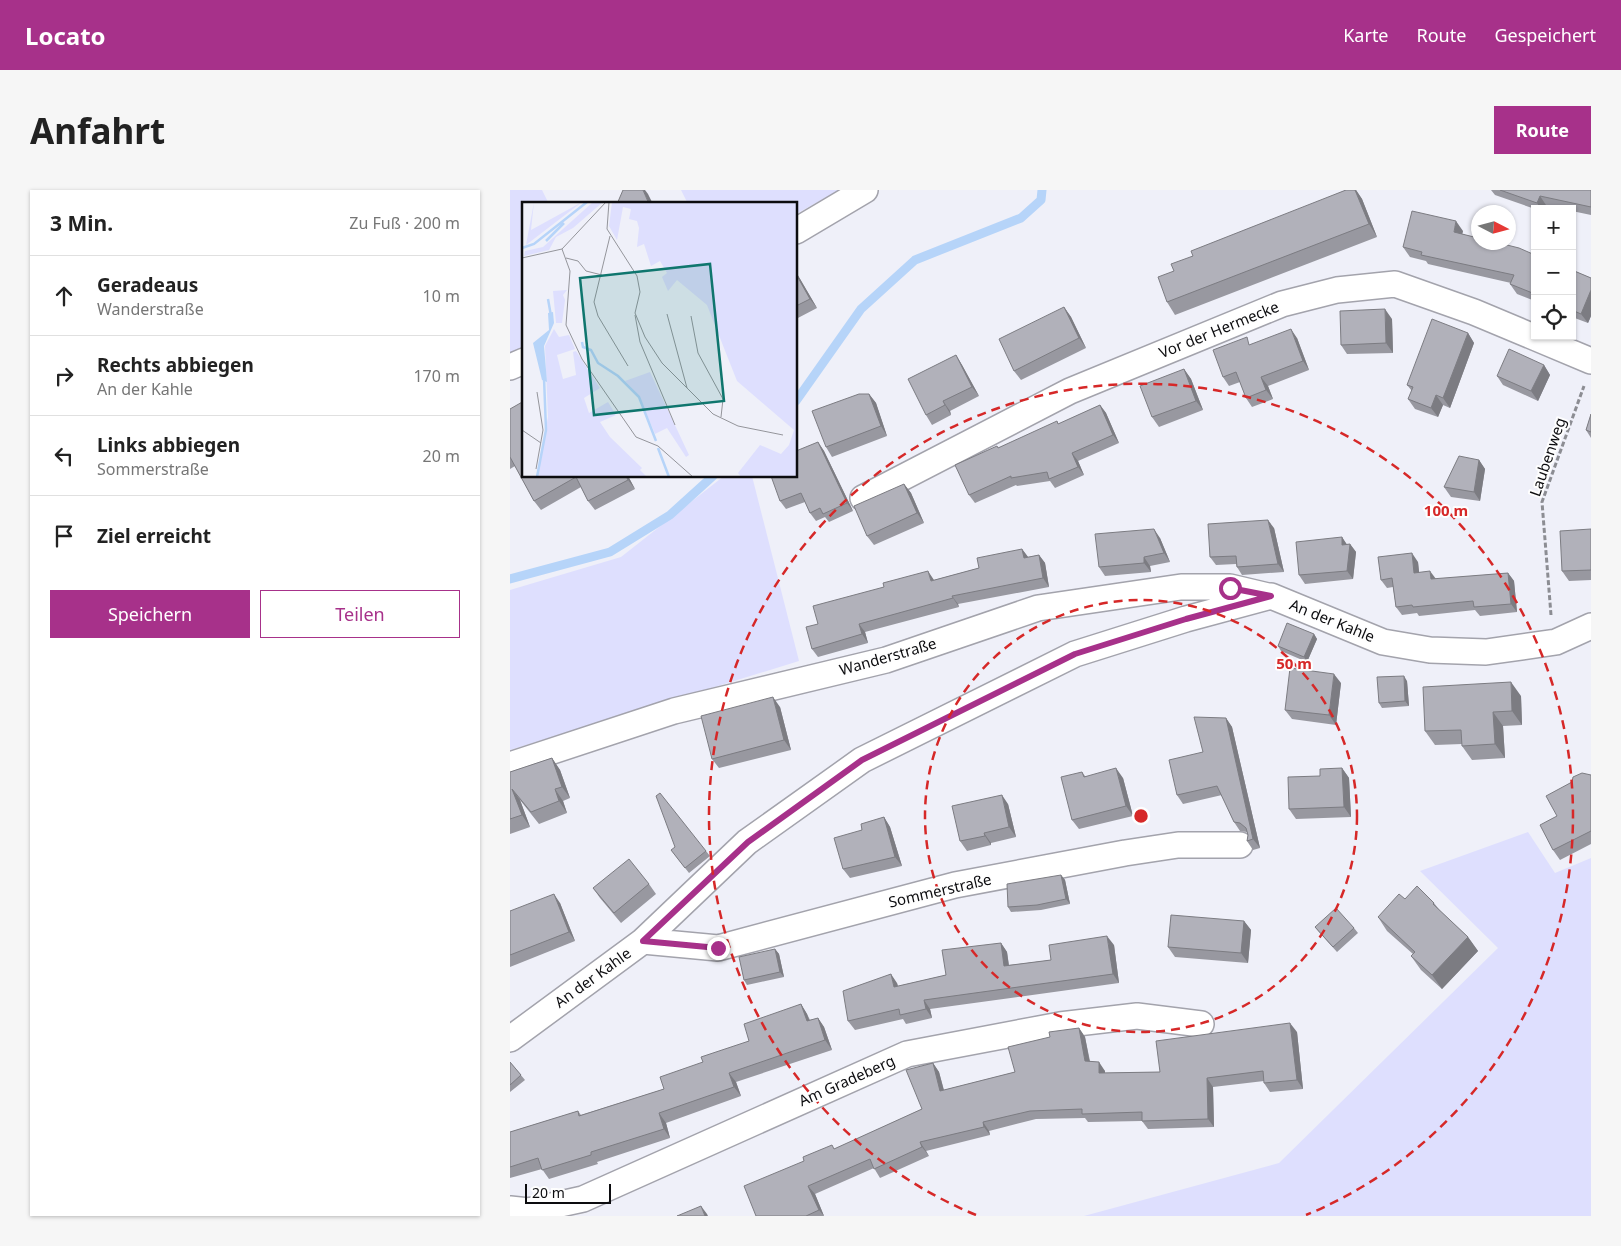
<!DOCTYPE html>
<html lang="de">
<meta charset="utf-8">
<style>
:root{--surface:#fff;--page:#f6f6f6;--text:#222;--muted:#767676;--line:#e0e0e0;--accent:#a7318a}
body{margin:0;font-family:"Noto Sans",sans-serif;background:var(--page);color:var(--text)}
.controls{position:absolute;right:15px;top:15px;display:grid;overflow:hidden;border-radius:0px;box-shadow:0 1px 4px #0004}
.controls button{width:45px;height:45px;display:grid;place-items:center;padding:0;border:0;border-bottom:1px solid var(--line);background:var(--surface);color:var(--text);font:25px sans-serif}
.compass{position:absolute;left:961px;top:15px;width:45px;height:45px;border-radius:50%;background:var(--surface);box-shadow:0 1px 4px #0004;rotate:96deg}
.scale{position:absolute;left:15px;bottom:12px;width:86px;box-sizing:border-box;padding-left:5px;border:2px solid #0c0c0f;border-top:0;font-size:14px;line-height:18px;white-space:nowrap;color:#0c0c0f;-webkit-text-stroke:4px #fefefe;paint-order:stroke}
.stop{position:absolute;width:15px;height:15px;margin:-11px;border:4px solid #a7318a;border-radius:50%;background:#fff}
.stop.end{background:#a7318a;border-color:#fff;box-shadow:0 1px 5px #0008}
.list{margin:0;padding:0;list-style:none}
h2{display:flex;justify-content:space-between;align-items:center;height:65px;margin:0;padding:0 20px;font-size:21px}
h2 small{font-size:16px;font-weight:400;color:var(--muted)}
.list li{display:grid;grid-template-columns:32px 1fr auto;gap:15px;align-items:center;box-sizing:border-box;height:80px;padding:0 20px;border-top:1px solid var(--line)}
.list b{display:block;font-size:19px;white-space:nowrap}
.list p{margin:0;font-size:16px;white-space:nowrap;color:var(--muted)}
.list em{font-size:16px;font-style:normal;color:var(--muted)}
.actions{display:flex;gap:10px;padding:15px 20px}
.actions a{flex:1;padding:11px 0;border:1px solid var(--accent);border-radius:0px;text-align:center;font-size:18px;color:var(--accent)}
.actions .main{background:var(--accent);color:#fff}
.icon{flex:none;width:28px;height:28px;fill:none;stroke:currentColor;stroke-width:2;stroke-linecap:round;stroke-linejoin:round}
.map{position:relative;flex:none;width:1081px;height:1026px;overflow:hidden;border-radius:0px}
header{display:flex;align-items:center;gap:30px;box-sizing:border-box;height:70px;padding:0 25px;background:var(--accent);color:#fff}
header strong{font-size:24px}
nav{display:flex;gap:28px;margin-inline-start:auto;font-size:18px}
.intro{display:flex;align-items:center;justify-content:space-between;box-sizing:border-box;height:120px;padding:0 30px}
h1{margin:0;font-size:35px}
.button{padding:12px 22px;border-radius:0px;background:var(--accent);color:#fff;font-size:18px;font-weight:700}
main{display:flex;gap:30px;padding:0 30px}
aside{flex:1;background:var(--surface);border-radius:0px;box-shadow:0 1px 4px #0004}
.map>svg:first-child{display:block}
.green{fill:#dedffe}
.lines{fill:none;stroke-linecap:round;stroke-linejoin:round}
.stream{stroke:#b6d4f9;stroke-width:9}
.street-casing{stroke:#a3a3ac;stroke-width:28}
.path{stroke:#8c8d93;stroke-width:3;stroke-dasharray:5 2.5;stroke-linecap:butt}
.street{stroke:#fff;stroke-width:25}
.wall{fill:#9898a0}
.shaded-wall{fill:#7c7c82}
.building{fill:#b1b1ba;stroke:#7c7c82}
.route{stroke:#a7318a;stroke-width:6}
.ring{fill:none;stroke:#d62828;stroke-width:2.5;stroke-dasharray:9 6}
.labels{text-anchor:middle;stroke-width:4;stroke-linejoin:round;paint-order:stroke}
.street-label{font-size:15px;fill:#0c0c0f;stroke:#fefefe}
.inset-river{fill:none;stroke:#b6d4f9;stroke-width:2.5}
.inset-road{fill:none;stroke:#94959b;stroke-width:1}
.view{fill:#0f766e;fill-opacity:0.15;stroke:#0f766e;stroke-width:2.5}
.inset-edge{fill:none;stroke:#0c0c0f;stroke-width:2.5}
.centre{fill:#d62828;stroke:#fefefe;stroke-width:2.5}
.ring-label{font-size:15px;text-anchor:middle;font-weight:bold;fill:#d62828;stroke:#fefefe;stroke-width:4;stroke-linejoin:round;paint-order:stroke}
</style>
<header>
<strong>Locato</strong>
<nav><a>Karte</a><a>Route</a><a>Gespeichert</a></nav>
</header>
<div class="intro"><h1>Anfahrt</h1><a class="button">Route</a></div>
<main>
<aside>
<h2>3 Min.<small>Zu Fuß · 200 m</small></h2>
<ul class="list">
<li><svg class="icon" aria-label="ahead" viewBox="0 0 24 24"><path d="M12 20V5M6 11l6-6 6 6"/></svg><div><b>Geradeaus</b><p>Wanderstraße</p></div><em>10 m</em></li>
<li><svg class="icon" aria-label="right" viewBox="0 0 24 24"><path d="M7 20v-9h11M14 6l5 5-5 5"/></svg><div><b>Rechts abbiegen</b><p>An der Kahle</p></div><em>170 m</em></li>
<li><svg class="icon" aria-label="left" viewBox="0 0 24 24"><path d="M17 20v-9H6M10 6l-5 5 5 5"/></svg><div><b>Links abbiegen</b><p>Sommerstraße</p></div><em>20 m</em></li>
<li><svg class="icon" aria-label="arrive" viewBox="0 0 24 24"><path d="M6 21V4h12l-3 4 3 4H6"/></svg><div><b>Ziel erreicht</b></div></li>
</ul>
<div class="actions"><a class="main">Speichern</a><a>Teilen</a></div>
</aside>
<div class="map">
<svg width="1081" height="1026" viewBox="0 0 1081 1026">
<rect width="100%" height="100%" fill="#eff0f9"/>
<path class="green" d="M0,0H32L39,14H14V157L0,163Z
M171,0H329L286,24V14H178Z
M214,286H242L289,471L0,560V400L111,367Z
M1018,642L1045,683L1081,668V1026H574L769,973L988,758L910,681Z"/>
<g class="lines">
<path class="stream" d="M286,211L351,119L405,70L511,28L531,10L532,0
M0,389L100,362L160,325L203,286"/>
<g class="street-casing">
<path id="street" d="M286,41L355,0
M0,177L14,171
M353,308L560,201L772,114L827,100L885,94L964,122L1081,171
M0,575L164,521L376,470L528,418L671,397H720L758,406
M133,751L208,758L445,695L615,663L668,655H730
M0,849L133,751L237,652L352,570L565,464L676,429L761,406L873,452L920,460L976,462L1046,452L1081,436
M0,1019L19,1021L73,1009L397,864L550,835L627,826L691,834"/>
</g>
<path class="path" d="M1041,425L1032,312L1074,196"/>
<use href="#street" class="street"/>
</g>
<path class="wall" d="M836,0H846L852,9L867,47L665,125L657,112L664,81L683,66Z
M981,0H1081V25L1062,21V19H1054L1036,15L1035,19H1025L985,5Z
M953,41L952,44L1025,65V111L1007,104L1000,94L1001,93L918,74L916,71L900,67L893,57Z
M1062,80L1081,88V126L1078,133L1062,127Z
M286,82L307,118L286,129Z
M554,117L561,127L576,158L511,190L504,181Z
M882,129L883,163L837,164L831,155Z
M958,143L964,153L940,218L933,215L928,227L905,219L898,209L902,201L897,195Z
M787,148L799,180L758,196L763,209L742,217L736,208L730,192L719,196L713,187L741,154Z
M446,165L452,175L469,206L440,221L441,225L422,235L416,225Z
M1034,175L1040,185L1028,211L993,195L987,186Z
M674,179L681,189L693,220L649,237L642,227Z
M359,204L366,213L377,246L322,267L316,257Z
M590,215L596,223L609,253L568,271L574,285L545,298L540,291L507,296L506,295L465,313L459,305L488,258L549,234Z
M0,219L14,286H118L125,299L85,320L78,311L71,297L31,320L24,311L5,276L0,279Z
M1081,224V248L1076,240Z
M308,252L314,261L343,321L319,332L315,327L306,331L300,323L295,312L276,319L270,311Z
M969,270L975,279L970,311L941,307L934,297Z
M394,294L401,303L414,333L364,355L357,346Z
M764,338L774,382L732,385L727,377L726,374L706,375L700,367Z
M1081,339V390L1059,391L1052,381Z
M832,347L836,354H840L846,362L843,389L795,394L789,385Z
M650,348L660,372L640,376L641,382L595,386L589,377Z
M512,359L518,367L529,365L535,373L539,397L448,414L449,417L355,442L358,453L308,467L302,459L308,434L424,390L469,378Z
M908,372L909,382L926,389L998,383L1004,391L1007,422L970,426L965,420L909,426L907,423L892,425L886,417L883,397L877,398L871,390Z
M804,444L807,449L797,472L771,461L768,456Z
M897,491L899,516L872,518L869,513Z
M831,493L826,535L782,529L775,520Z
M1011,506L1012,535L993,536L995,568L962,570L952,556V554L925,555L915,541Z
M270,517L281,560L209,578L202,569Z
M716,528L722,537L750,658L743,660L737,651L738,645L737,642L730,641L724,632L712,605L673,614L667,605L693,562Z
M42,568L50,580L60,608L53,611L57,623L29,634L10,610L20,637L0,644V582Z
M832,578L839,588L841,627L786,629L779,619L810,586Z
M572,582L575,586L613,588L623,626L569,639L562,630Z
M1081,585V654L1050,670L1043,660Z
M498,614L506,647L481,653V655L457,661L450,651Z
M374,627L380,637L392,676L340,688L333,679L352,640Z
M161,660L196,661L200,666L179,683Z
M551,685L555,690L560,714L531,720L501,722L498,717Z
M139,694L146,704L111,733L90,708L83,698Z
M895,709L924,713L931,722L958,747L968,761L932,799L911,780L901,766L903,764L877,741L868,727Z
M50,713L65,751L0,777V721Z
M734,731L741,740L738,773L665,767L658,757Z
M805,737L844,738L848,743L827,762L809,742Z
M491,753L497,762L499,775L541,770L604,755L609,793L420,819L422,828L396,834L393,829L345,840L338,831L387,793L388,796L436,785Z
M265,759L269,764L274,787L237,795L234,790Z
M291,814L297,824L300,830L308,828L314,837L322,860L226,892L231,906L156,933L160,948L87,972L88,974L39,989L32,979L0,988V942L68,921L71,925L154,899L193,872L239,851Z
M569,838L575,847L580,871L595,881V883L650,882L787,842L793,899L760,902L754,893V891L703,897L704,937L638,939L632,931L578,932L575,928L526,929L479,941L480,945L416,961L419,966L370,988L364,978L305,1004L314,1026H246L325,959L412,919L423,873L429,882L434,900L505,882L540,847Z
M0,872L15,890L0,902Z"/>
<path class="shaded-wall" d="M133,0H135L138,4L143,14H139Z
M845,0H846L852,9L867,47L859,34Z
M1030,6L1036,15L1035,19H1031L1027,13Z
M946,31L953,41L950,52L944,42Z
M286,82L307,118L300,109L286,84Z
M1081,100V126L1078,133L1071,124Z
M554,117L561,127L576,158L569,148Z
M875,119L882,129L883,163L876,153Z
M781,139L787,148L799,180L793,171Z
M958,143L964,153L940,218L933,208Z
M446,165L452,175L469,206L462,197Z
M1034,175L1040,185L1028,211L1021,201Z
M674,179L681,189L693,220L686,211Z
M751,187L758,196L763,209L756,200Z
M359,204L366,213L377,246L371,236Z
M926,205L933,215L928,227L921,218Z
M433,211L440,221L441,225L435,215Z
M590,215L596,223L609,253L603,245Z
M308,252L314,261L343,321L337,313Z
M562,263L568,271L574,285L568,277Z
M969,270L975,279L970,311L964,302Z
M116,286H118L125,299L118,290Z
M394,294L401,303L414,333L407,323Z
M758,330L764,338L774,382L768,374Z
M644,339L650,348L660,372L654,363Z
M832,347L838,356L832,355Z
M840,354L846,362L843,389L837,381Z
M512,359L518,367L514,368Z
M902,363L908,372L910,391L904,383Z
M529,365L535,373L539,397L533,388Z
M634,367L640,376L641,382L634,373Z
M418,381L424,390L421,391Z
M920,381L926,389H921Z
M998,383L1004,391L1007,422L1001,414Z
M442,406L448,414L449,417L443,408Z
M349,434L355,442L358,453L352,444Z
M804,444L807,449L797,472L794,467Z
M824,484L831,493L826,535L819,525Z
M894,486L897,491L899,516L895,511Z
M1001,492L1011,506L1012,535L1002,521Z
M263,507L270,517L281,560L274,550Z
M983,522L993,536L995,568L985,554Z
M716,528L722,537L750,658L743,649Z
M42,568L50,580L60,608L52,597Z
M606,578L613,588L623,626L616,616Z
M832,578L839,588L841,627L834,617Z
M2,599L10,610L20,637L12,625Z
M45,599L53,611L57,623L49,611Z
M492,605L498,614L506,647L499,637Z
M374,627L380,637L392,676L385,667Z
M474,643L481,653V655L475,646Z
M551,685L555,690L560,714L556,709Z
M44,704L50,713L65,751L59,742Z
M734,731L741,740L738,773L731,763Z
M597,746L604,755L609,793L603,784Z
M958,747L968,761L932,799L922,785Z
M491,753L497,762L500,785L494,776Z
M265,759L269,764L274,787L270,782Z
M381,784L387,793L390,806L384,797Z
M414,810L420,819L422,828L416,819Z
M291,814L297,824L303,841L297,831Z
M308,828L314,837L322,860L315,850Z
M780,833L787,842L793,899L787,890Z
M569,838L575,847L581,879L575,871Z
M589,872L595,881V892L589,883Z
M423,873L429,882L436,909L430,901Z
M219,883L226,892L231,906L224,897Z
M697,888L703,897L704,937L698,929Z
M149,923L156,933L160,948L154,939Z
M473,932L479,941L480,945L474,937Z
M410,952L416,961L419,966L412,957Z
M298,996L305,1004L314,1026L309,1020Z
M191,1016L197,1024L198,1026H195Z"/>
<path class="building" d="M113,0H133L139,14H107Z
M836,0H845L859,34L657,112L648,87L664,81L661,74L683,66L681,61Z
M990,0H1081V17L1030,6L1027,13Z
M902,21L946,31L944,42L968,48V52H985L1009,58L1025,65V104L1000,94L1004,85L911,65L912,62L893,57Z
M1062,80L1081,88V100L1071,124L1062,120Z
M286,84L300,109L286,116Z
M554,117L569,148L504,181L489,149Z
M875,119L876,153L831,155L830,121Z
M922,129L958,143L933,208L926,205L921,218L898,209L903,197L897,195Z
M781,139L793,171L751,187L756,200L736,208L726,182L713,187L703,160L737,147L739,155Z
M999,159L1034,175L1021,201L987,186Z
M446,165L462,197L433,211L435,215L416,225L398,189Z
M674,179L686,211L642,227L630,196Z
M349,204H359L371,236L316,257L302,221Z
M14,211V286H116L118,290L78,311L66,287L24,311L0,267V219Z
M590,215L603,245L562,263L568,277L539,289L537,282L501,288V286L459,305L445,275L487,256L488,258L547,231L548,234Z
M1081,224V242L1076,240Z
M308,252L337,313L313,324L310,318L300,323L291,303L270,311L261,286H286V261Z
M949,266L969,270L964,302L934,297Z
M394,294L407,323L357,346L344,316Z
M758,330L768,374L727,377L726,366L700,367L698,334Z
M644,339L654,363L634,367V373L589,377L585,344Z
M1081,339V380L1052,381L1050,341Z
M832,347V355L840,354L837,381L789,385L786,352Z
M512,359L514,368L529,365L533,388L442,406L443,408L349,434L352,444L302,459L296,437L308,434L303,416L374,397L373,393L418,381L421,391L469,378L467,368Z
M902,363L904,383L920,381L921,389L998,383L1001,414L964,417L963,411L903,417L902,415L886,417L882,388L871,390L868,367Z
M777,433L804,444L794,467L768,456Z
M780,478L824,484L819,525L775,520Z
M894,486L895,511L869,513L867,487Z
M1001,492L1002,521L983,522L985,554L952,556L951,540L915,541L913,497Z
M263,507L274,550L202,569L191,526Z
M684,527L716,528L743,649L737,651L738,645L736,638L730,633L724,632L707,596L667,605L659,570L693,562Z
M42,568L52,597L45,599L49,611L21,622L2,599L12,625L0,629V582Z
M606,578L616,616L562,630L551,587L572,582L574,587Z
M832,578L834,617L779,619L778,587L810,586V579Z
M1072,583L1081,585V641L1043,660L1030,635L1047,626L1036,606L1062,592L1063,587Z
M150,603L196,661L175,678L161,660L165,657L146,606Z
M492,605L499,637L474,643L475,646L450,651L442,616Z
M374,627L385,667L333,679L324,648L352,640L351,634Z
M119,669L139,694L104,723L83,698Z
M551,685L556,709L527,715L498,717L497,694Z
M907,696L924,713L923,714L958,747L922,785L901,766L905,762L868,727L889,704L895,709Z
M44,704L59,742L0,765V721Z
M826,718L844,738L823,757L805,737Z
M661,725L734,731L731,763L658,757Z
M597,746L603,784L414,810L416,819L390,825L389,819L338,831L333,801L381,784L384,797L436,785L432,760L491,753L494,776L541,770L539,755Z
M265,759L270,782L234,790L229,767Z
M291,814L297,831L308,828L315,850L219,883L224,897L149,923L154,939L81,962V965L32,980L28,968L0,977V942L68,921L69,926L154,899L150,887L193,872L191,867L239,851L234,834Z
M780,833L787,890L754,893L753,881L697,888L698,929L632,931V922L572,924V919L520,921L473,932L474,937L410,952L412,957L364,979L360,969L298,996L309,1020L296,1026H246L234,996L294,971L293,967L322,955L324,959L412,919L396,880L423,873L430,901L505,882L498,857L540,847L539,842L569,838L575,871L589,872V883L650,882L646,851Z
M0,872L11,885L0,895Z
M191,1016L195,1026H167Z"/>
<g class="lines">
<path class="route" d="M208,758L133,751L238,652L352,570L565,464L676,429L761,406L720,398"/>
</g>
<g class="ring">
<circle cx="631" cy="626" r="216"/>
<path d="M466 1025A432 432 0 1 1 796 1025"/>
</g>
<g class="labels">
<g class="street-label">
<text transform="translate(709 140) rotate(-22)" y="5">Vor der Hermecke</text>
<text transform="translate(1038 267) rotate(-71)" y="5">Laubenweg</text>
<text transform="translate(822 431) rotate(22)" y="5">An der Kahle</text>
<text transform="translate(378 467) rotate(-16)" y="5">Wanderstraße</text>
<text transform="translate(430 701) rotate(-13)" y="5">Sommerstraße</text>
<text transform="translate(83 788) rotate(-36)" y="5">An der Kahle</text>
<text transform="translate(337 891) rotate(-24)" y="5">Am Gradeberg</text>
</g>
</g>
<g transform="translate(12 12)">
<rect width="275" height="275" fill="#eff0f9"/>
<path d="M12,0L9,28L60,0L4,43ZM71,0H81L51,26L34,35L27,48L2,54L3,49L21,45ZM90,0H275V275H219L216,271L238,243L259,252L267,243L272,228L215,179L185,103L155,78L146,89L140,75L145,71L138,59L129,64L122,42L115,45L117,26L115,19L107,17L109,7L101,5L95,38L87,24ZM45,88L41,93L43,98L40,121H34L31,89ZM32,127L37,135L47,133L53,147L35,153L41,177L54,173L51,150L54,149L78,186L62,196L67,211L86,200L94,213L78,220L88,235L120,266L118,268L125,275H14L26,215L23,144ZM128,170L167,253L164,255L145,226L133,232L117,194L103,179Z" fill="#dedffe"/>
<path d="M31,110L32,121L22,144L25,180L20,178L11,141L27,128L26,111Z" fill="#b6d4f9"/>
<path class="inset-river" d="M24,39L42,21M0,46L12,42L65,0M26,97L29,114M60,140L61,145L69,148L76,161L96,174L117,195L134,239M136,246L147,275M15,275L24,228L22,176"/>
<path class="inset-road" d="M87,0L85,27L115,74L118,90L113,111L123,135L140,161L191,212L216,224L261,233M88,34L72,100L76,114L106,164M40,47L48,69L44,123L60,157L114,235L136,244L171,275M0,56L40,47L84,0M44,56L56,59L64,69L80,73M145,112L165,186M113,113L118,140L153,223M169,114L176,151L201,197L199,215M0,228L19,241M14,267L21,228L15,190"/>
<path class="view" d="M188,62L202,199L72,213L58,76Z"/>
<rect width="275" height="275" class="inset-edge"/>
</g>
<circle cx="631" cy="626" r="8" class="centre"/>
<g class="ring-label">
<text x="936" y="326">100 m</text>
<text x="784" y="479">50 m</text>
</g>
</svg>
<div class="controls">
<button>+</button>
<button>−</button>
<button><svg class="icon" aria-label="locate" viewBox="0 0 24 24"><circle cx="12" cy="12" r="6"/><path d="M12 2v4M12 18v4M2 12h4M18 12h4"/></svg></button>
</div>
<svg class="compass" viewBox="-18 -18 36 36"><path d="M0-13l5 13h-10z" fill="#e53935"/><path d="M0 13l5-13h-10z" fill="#767676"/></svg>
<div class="scale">20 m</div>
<div class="stop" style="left:720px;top:398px"></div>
<div class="stop end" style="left:208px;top:758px"></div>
</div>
</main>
